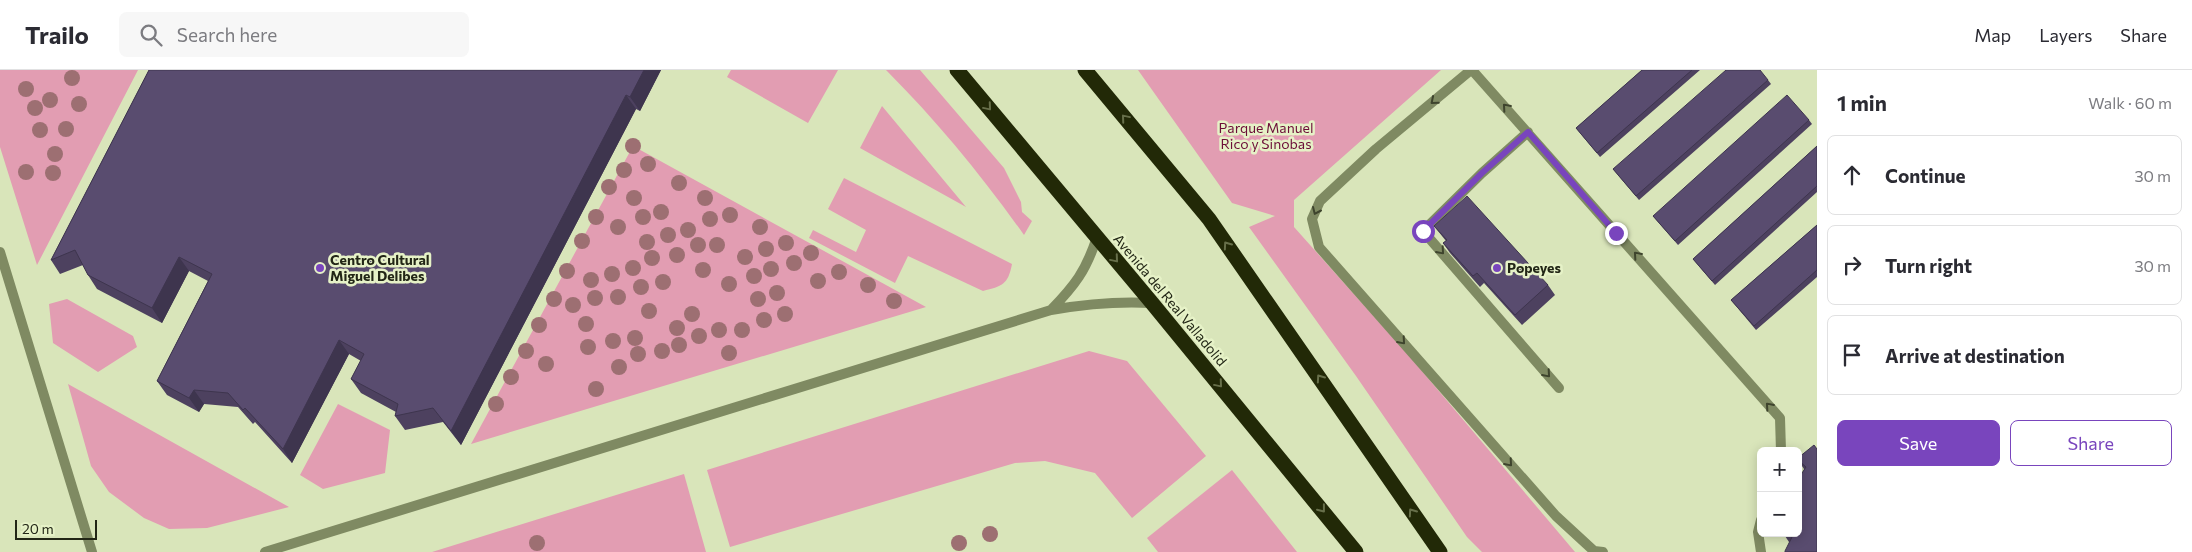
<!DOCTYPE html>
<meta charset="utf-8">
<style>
:root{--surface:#fff;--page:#f7f7f7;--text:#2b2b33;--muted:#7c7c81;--line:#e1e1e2;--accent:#7945bd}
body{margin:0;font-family:Commissioner,sans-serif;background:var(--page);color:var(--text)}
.controls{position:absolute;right:15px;bottom:15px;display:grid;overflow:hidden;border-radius:8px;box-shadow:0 2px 12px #0003}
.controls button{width:45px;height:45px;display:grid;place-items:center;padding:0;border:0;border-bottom:1px solid var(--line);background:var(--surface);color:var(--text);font:25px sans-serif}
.scale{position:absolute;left:15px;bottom:12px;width:82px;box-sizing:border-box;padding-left:5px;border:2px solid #222616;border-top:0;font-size:14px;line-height:18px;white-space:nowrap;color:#222616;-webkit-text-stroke:4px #e6f2c7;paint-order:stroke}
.stop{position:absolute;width:15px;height:15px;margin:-11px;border:4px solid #7945bd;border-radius:50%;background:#fff}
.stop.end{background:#7945bd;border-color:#fff;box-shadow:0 1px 5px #0008}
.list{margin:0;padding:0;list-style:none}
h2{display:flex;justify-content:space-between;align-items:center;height:65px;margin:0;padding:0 20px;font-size:21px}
h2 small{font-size:16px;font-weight:400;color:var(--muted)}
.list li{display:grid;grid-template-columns:32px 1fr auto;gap:15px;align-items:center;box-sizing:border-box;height:80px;margin:0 10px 10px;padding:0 10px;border:1px solid var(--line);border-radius:8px}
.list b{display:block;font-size:19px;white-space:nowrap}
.list em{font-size:16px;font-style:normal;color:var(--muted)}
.actions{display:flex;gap:10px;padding:15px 20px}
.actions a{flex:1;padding:11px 0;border:1px solid var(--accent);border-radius:8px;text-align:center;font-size:18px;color:var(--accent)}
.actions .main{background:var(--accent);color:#fff}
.icon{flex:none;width:28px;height:28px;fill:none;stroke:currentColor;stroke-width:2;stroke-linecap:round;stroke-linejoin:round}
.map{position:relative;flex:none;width:1817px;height:482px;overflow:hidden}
header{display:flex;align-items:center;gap:30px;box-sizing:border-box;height:70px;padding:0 25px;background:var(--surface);border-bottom:1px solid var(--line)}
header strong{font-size:24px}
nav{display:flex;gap:28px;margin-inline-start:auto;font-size:18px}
.search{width:350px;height:45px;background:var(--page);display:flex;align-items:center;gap:12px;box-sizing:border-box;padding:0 18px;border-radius:8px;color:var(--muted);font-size:19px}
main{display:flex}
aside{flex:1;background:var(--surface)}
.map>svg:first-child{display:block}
.green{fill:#e29db2}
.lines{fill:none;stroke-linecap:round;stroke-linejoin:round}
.lane{stroke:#7f8a62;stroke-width:10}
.street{stroke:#7f8a62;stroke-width:10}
.highway{stroke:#222907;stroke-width:15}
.tree{fill:#9d6f72}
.wall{fill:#4d415f}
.shaded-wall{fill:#3e354e}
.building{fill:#594c6f;stroke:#3e354e}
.oneway{stroke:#3e442d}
.oneway2{stroke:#676f4a}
.route{stroke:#7945bd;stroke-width:6}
.poi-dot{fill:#7945bd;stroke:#e6f2c7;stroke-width:2}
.labels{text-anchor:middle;stroke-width:5;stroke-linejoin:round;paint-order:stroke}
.park-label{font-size:14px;fill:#6c0e38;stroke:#e6f2c7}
.poi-label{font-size:14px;font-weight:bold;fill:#222616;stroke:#e6f2c7;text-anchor:start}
.street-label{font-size:14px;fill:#222616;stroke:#e6f2c7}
</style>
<header>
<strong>Trailo</strong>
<div class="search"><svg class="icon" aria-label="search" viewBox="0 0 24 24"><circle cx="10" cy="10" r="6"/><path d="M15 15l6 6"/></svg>Search here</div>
<nav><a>Map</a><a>Layers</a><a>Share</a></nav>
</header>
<main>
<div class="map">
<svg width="1817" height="482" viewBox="0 0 1817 482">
<rect width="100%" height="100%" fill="#d9e5ba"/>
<path class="green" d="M0,0H138L37,195L0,77Z
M731,0H838L808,53L727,7Z
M886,0H920L1004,98L1021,132L1022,142L1032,151L1024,165C982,106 937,51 886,0Z
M1138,0H1441L1294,130V157L1410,287L1575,482H1482L1467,467L1356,306L1249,157L1275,146L1232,133Z
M882,36L966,137L860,78Z
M633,76L926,237L471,374Z
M844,108L1012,194C1008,215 1002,216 983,221L908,186L895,213L809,168L813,160L856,182L866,160L828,139Z
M67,229L133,266L137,277L98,302L53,273L49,234Z
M1089,281L1127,291L1206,386L1132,448L1095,403L1045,391L1015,393L730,477L707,400Z
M68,314L289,437L207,458L169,459L144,448L109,422L91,396Z
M338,334L390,360L385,403L323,419L300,405Z
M1232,400L1297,482H1158L1147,468Z
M684,404L706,482H432Z"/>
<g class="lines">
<path class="lane" d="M1471,0L1376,79L1320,131L1312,149L1319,177L1556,446L1594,481L1603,482
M1472,0L1780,348L1781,381
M1528,62L1482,103L1423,161L1559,318
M1761,450L1758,462L1761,482"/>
<path class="street" d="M0,182L92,482
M1051,240C1075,215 1086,201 1097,167
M265,482L1051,240C1085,234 1117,231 1152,233"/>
<path class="highway" d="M957,0L1152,233L1356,482
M1085,0L1209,149L1440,482"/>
</g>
<g class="tree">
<circle cx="72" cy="8" r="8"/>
<circle cx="26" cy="19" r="8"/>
<circle cx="50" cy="30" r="8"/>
<circle cx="79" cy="34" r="8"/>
<circle cx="35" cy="38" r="8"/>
<circle cx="66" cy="59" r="8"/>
<circle cx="40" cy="60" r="8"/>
<circle cx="633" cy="76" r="8"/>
<circle cx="55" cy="84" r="8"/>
<circle cx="648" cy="94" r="8"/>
<circle cx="624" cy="100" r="8"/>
<circle cx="26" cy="102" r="8"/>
<circle cx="53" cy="103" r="8"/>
<circle cx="679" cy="113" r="8"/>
<circle cx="609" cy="117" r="8"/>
<circle cx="634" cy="128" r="8"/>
<circle cx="705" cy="128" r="8"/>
<circle cx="661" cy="142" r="8"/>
<circle cx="730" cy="145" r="8"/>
<circle cx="596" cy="147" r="8"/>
<circle cx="643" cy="147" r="8"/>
<circle cx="710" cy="149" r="8"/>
<circle cx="618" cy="157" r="8"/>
<circle cx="760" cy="157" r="8"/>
<circle cx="688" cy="160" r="8"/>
<circle cx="668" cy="165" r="8"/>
<circle cx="582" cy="171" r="8"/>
<circle cx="647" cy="172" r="8"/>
<circle cx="786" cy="173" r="8"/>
<circle cx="698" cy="175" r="8"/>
<circle cx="717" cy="175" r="8"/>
<circle cx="766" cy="179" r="8"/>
<circle cx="811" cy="183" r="8"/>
<circle cx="677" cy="185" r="8"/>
<circle cx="745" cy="187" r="8"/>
<circle cx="652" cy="188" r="8"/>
<circle cx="794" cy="193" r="8"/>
<circle cx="633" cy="198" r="8"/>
<circle cx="771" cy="199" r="8"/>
<circle cx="703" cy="200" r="8"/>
<circle cx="567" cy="201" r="8"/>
<circle cx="839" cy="202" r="8"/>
<circle cx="612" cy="204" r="8"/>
<circle cx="754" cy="206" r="8"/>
<circle cx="591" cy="210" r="8"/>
<circle cx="818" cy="211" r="8"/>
<circle cx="663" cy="212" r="8"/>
<circle cx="729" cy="214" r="8"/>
<circle cx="868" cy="215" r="8"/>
<circle cx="641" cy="217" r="8"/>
<circle cx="777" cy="223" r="8"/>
<circle cx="618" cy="227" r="8"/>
<circle cx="595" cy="228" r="8"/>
<circle cx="554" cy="229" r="8"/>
<circle cx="758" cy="229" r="8"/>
<circle cx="894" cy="231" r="8"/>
<circle cx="573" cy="235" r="8"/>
<circle cx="649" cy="241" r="8"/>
<circle cx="692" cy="244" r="8"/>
<circle cx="785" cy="244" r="8"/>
<circle cx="764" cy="250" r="8"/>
<circle cx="586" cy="254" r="8"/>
<circle cx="539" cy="255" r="8"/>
<circle cx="677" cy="258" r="8"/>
<circle cx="719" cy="260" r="8"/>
<circle cx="742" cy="260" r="8"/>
<circle cx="699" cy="266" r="8"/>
<circle cx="635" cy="268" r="8"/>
<circle cx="613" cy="271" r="8"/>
<circle cx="679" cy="275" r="8"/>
<circle cx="588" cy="277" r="8"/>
<circle cx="526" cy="281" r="8"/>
<circle cx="662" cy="281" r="8"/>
<circle cx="729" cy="283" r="8"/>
<circle cx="638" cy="284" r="8"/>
<circle cx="546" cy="294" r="8"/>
<circle cx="619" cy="297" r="8"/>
<circle cx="511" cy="307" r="8"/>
<circle cx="596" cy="319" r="8"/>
<circle cx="496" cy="334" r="8"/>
<circle cx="990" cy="464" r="8"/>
<circle cx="537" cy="473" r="8"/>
<circle cx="959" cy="473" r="8"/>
</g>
<path class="wall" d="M149,0H661L640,41L636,39L461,375L443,352L405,360L395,346L396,342L361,323L351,309L361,291L349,284L292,393L255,352L253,354L238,337L204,334L199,342L167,325L157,311L208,211L189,201L162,253L97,219L88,205L83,195L60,204L51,190Z
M1642,0H1700L1600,87L1576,58Z
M1768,10L1771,14L1639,130L1613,99Z
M1809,50L1812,54L1678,175L1653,146Z
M1817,76V122L1715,215L1693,189Z
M1817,155V207L1756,260L1731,230Z
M1434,156L1548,215L1555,225L1522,255L1484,213L1480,217L1450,183L1443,173L1446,171Z
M1817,379V482L1789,472L1783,463H1798L1804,399L1798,390Z"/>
<path class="shaded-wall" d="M644,0H661L640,41L630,27Z
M626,25L636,39L461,375L451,361Z
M179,187L189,201L162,253L152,238Z
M339,270L349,284L292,393L283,379Z
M194,320L204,334L199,342L189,328Z"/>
<path class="building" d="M149,0H644L630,27L626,25L451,361L433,338L395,346L398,334L351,309L364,284L339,270L283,379L245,338L243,340L228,323L194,320L189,328L157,311L212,204L179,187L152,238L88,205L75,180L51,190Z
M1642,0H1692L1597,83L1576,58Z
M1726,0H1760L1768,10L1636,126L1613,99Z
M1787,25L1809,50L1675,171L1653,146Z
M1817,76V116L1712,211L1693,189Z
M1467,126L1548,215L1515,245L1477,203L1473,206L1443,173L1447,170L1434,156Z
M1817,155V200L1754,256L1731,230Z
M1814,375L1817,379V482H1785V481L1794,463H1798V409L1806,397L1798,390V388Z"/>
<defs><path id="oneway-chevron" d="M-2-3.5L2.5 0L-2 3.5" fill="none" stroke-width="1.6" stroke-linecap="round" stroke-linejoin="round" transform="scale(1.25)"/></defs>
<g class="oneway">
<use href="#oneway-chevron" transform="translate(1434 31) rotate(140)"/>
<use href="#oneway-chevron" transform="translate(1506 37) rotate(-131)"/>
<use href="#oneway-chevron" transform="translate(1316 141) rotate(114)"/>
<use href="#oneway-chevron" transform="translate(1441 181) rotate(49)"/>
<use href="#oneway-chevron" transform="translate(1637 185) rotate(-131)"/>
<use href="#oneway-chevron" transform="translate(1402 271) rotate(49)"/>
<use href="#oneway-chevron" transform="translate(1547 304) rotate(49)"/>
<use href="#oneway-chevron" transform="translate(1769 336) rotate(-131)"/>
<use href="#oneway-chevron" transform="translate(1509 393) rotate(49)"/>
</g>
<g class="oneway2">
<use href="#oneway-chevron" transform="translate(988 37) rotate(50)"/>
<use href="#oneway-chevron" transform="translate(1125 48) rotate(-130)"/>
<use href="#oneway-chevron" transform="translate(1227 175) rotate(-125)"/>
<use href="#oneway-chevron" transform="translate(1115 189) rotate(50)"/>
<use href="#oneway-chevron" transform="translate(1320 308) rotate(-125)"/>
<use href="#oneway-chevron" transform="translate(1219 314) rotate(50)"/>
<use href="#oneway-chevron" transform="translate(1322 439) rotate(52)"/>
<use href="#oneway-chevron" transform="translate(1412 442) rotate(-125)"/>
</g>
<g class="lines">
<path class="route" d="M1423,161L1482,103L1528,62L1616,163"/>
</g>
<g class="poi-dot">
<circle cx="320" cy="198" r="5"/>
<circle cx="1497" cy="198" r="5"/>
</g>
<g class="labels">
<g class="park-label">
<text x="1266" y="63">Parque Manuel<tspan x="1266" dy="16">Rico y Sinobas</tspan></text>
</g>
<g class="poi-label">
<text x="330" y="195">Centro Cultural<tspan x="330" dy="16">Miguel Delibes</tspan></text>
<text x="1507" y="203">Popeyes</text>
</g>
<g class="street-label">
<text transform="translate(1170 230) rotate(50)" y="5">Avenida del Real Valladolid</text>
</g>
</g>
</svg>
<div class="controls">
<button>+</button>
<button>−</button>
</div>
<div class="scale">20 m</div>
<div class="stop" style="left:1423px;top:161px"></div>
<div class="stop end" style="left:1616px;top:163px"></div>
</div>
<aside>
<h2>1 min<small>Walk · 60 m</small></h2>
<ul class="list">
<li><svg class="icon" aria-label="ahead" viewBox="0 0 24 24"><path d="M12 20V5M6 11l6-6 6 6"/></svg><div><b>Continue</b></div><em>30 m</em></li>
<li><svg class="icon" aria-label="right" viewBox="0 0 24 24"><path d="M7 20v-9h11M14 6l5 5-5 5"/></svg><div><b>Turn right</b></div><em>30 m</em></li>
<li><svg class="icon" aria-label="arrive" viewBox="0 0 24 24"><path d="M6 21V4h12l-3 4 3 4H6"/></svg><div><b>Arrive at destination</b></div></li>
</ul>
<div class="actions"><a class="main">Save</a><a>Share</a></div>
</aside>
</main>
